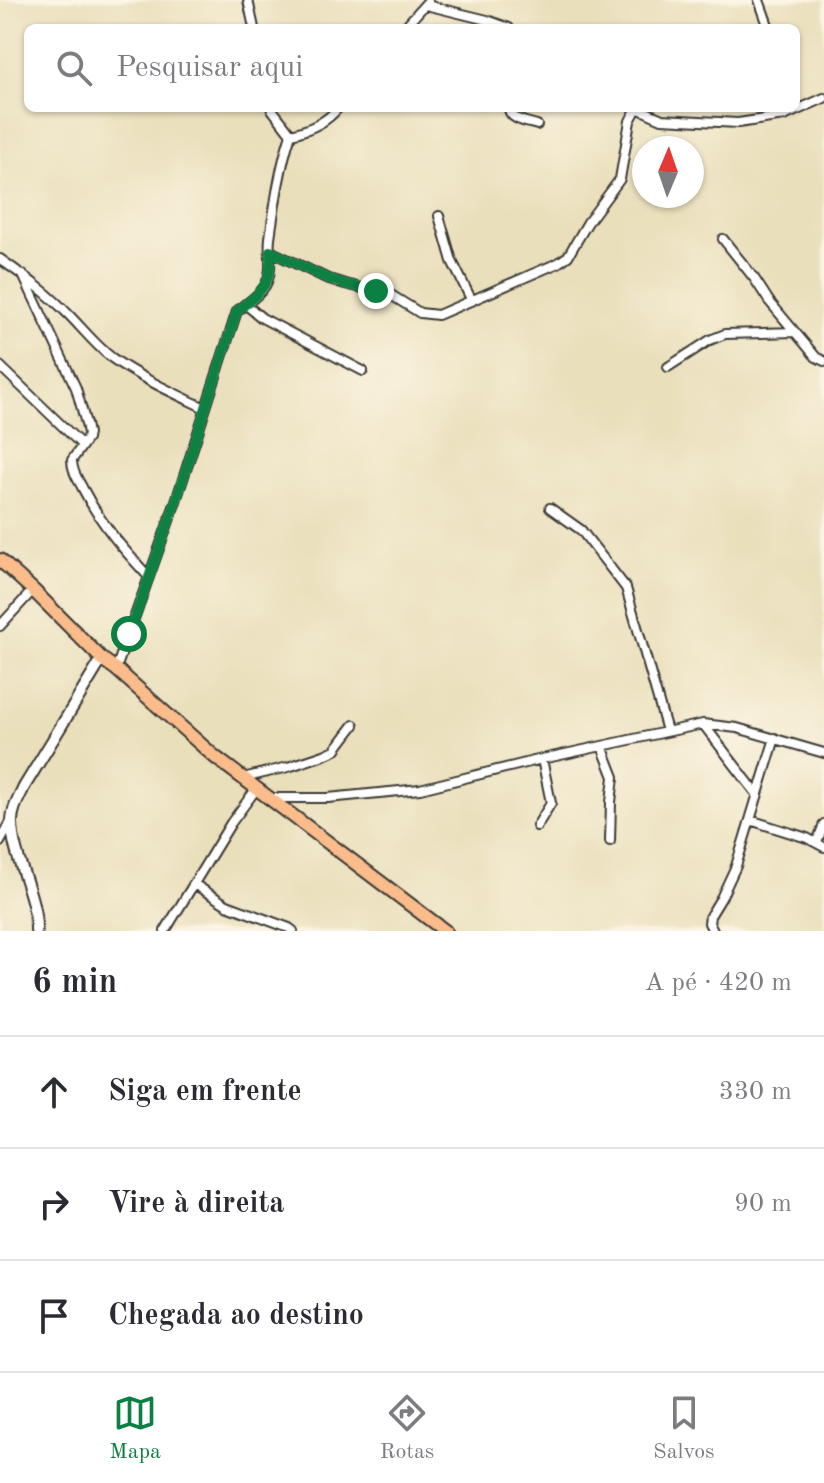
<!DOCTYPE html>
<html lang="pt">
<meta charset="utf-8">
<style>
:root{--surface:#fff;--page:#f7f7f7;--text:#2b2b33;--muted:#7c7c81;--line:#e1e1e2;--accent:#0b8043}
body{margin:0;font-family:"Old Standard TT",serif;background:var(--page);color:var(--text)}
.compass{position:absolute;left:632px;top:136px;width:72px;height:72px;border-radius:50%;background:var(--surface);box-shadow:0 2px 6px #0004;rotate:2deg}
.stop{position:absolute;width:24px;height:24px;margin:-18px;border:6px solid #0b8043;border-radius:50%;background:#fff}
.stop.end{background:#0b8043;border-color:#fff;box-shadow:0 2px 8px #0008}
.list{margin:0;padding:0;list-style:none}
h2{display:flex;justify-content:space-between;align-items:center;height:104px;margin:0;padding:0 32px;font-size:34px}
h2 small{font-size:26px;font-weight:400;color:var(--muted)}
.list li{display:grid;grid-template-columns:52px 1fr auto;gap:24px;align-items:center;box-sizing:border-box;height:112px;padding:0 32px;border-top:2px solid var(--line)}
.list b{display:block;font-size:30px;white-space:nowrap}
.list em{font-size:26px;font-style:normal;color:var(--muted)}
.icon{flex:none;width:44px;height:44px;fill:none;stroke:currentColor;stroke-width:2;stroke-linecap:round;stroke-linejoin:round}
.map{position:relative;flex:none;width:824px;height:931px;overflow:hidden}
.search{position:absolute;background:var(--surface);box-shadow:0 2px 6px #0004;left:24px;right:24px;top:24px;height:88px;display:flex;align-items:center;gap:20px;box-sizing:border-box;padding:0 28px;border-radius:12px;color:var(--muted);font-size:30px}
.sheet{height:440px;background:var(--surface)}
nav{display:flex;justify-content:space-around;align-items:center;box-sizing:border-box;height:112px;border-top:2px solid var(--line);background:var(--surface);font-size:22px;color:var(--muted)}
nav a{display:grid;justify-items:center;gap:4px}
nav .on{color:var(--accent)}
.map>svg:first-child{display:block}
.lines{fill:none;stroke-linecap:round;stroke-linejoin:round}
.minor-casing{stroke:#3b3934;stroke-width:12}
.tertiary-casing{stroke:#3b3934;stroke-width:14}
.primary-casing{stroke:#3b3934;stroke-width:16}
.minor{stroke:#fff;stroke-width:8}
.tertiary{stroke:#fff;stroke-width:10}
.primary{stroke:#fabc8b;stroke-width:12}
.route{stroke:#0b8043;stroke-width:10}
</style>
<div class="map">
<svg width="824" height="931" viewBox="0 0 824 931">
<rect width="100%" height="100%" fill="#fcf5e5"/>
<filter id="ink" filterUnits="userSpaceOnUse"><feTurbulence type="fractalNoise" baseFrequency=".0125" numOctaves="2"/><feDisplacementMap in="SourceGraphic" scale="16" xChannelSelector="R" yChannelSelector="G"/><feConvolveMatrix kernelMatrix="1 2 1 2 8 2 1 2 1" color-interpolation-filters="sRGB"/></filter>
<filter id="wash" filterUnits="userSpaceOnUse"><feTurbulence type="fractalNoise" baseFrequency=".006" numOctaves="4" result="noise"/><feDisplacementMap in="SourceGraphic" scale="32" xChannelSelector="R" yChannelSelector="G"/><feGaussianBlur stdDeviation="1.8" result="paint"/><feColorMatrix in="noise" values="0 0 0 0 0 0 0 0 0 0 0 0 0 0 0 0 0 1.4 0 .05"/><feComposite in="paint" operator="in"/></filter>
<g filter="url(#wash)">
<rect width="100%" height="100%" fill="#eadfbb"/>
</g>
<g filter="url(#ink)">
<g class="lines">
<g class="minor-casing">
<path id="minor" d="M248,0L254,28
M759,0L769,28
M426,5L487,20L509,28
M404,28L428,1
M271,108L291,134
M509,108C509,120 527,122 537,125
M637,108L662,119L738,123L784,116L824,98
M439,216L452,261L472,301
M723,239L754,278L769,301L816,357L824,361
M270,251L326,278L345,284L391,295L420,313L438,315L558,263L568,256L588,222L620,179L630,121L637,108
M0,259C24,276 48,293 68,314C83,329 95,345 112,358C140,378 174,393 205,408
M23,275L76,388L86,424L88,433L87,439L72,460C72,472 78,479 83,489C101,524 122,548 149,577
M245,304L262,318L363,371
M0,366L82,445
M668,367L710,340L725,334L795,332
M550,508L581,530L626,588L667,731
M0,626L33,590
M116,669L175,504L237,311C246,304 259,296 265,286C274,270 268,255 270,238C275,203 280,167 291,134C309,130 326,123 338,108
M703,724L757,794
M602,746L614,777L611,802L610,841
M243,778L288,767L324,755L335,750L354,725
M268,798H328L420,789L542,759L703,724L737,728L824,753
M750,820L807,838L824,847
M537,826L551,803L542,759
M0,842L11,822
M817,842L824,824
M194,884L227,905L289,928L293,931
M165,931L231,823L257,788
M713,931L709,923L710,916L721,898L736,866L775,738"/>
</g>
<g class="tertiary-casing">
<path id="tertiary" d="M36,931C37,894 13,860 12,824C11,811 19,798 24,787L102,659"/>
</g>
<g class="primary-casing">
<path id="primary" d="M0,560L33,590L102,659L116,669L215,757L445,931"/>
</g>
<use href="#minor" class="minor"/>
<use href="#tertiary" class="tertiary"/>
<use href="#primary" class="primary"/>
</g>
</g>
<g class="lines" filter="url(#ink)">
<path class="route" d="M129,634L175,504L237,311C262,291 273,284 270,251L326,278L345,284L376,291"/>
</g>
</svg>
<svg class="compass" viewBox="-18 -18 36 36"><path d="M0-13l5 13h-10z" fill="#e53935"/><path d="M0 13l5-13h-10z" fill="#7c7c81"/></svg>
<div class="stop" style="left:129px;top:634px"></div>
<div class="stop end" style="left:376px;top:291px"></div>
<div class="search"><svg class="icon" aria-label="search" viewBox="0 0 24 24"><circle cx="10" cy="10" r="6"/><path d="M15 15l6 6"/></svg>Pesquisar aqui</div>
</div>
<section class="sheet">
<h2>6 min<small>A pé · 420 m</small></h2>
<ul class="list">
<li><svg class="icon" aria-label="ahead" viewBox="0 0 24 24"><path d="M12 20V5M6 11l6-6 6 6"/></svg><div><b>Siga em frente</b></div><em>330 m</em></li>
<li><svg class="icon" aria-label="right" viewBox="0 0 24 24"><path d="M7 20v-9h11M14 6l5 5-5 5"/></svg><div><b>Vire à direita</b></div><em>90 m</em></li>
<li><svg class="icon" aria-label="arrive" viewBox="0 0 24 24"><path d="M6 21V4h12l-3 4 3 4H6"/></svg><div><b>Chegada ao destino</b></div></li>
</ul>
</section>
<nav>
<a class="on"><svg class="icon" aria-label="map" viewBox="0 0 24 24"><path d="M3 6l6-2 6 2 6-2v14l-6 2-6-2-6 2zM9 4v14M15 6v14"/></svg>Mapa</a>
<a><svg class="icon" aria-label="directions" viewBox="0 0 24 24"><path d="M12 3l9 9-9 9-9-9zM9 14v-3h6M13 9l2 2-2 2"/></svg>Rotas</a>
<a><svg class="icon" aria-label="saved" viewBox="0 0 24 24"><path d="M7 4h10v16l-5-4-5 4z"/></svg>Salvos</a>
</nav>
